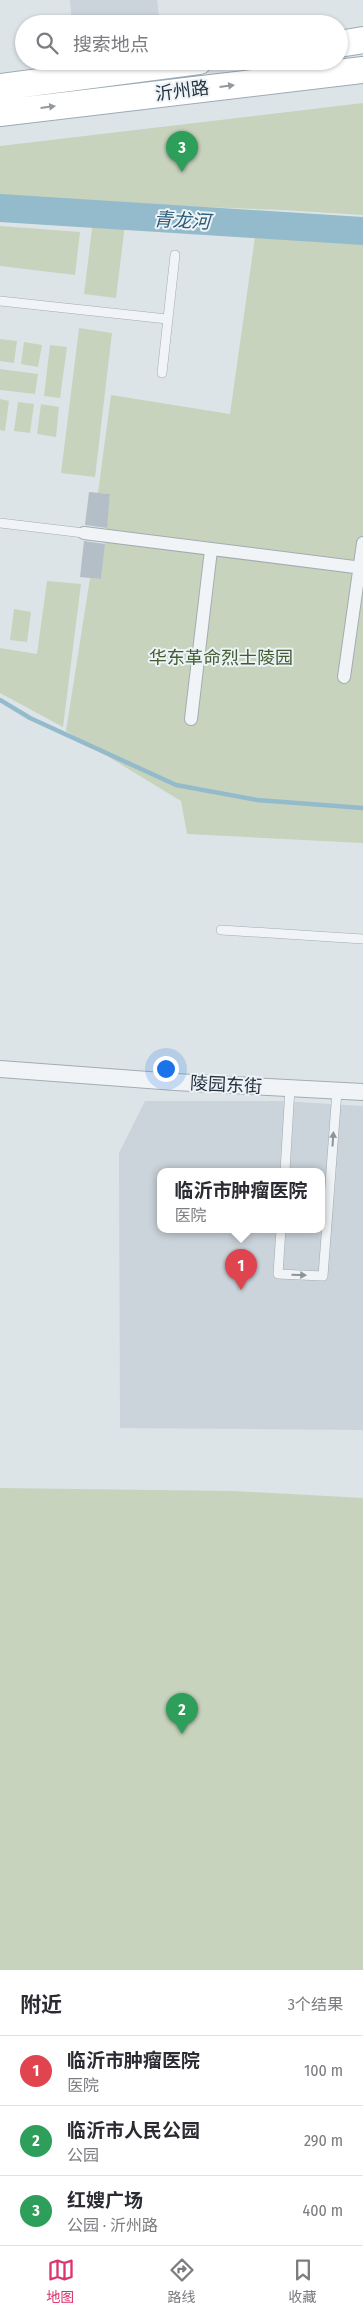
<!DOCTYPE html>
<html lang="zh">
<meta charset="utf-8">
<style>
:root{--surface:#fff;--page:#f2f2f3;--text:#2b2b33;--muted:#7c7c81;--line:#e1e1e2;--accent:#db356f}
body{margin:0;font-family:"Fira Sans Condensed","Noto Sans SC",sans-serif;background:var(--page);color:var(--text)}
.you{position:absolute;left:165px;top:1068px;width:18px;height:18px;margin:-12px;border:4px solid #fff;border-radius:50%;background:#1a73e8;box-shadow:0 0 0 8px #1a73e833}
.badge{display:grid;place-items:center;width:32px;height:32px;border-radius:50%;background:var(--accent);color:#fff;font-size:16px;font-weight:700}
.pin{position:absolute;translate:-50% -41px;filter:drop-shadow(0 1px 2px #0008)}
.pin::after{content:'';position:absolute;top:26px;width:18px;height:15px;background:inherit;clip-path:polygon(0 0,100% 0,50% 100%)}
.popup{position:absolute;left:157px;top:1168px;width:168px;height:65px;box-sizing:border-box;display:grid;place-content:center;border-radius:10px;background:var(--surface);filter:drop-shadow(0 1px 4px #0005);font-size:16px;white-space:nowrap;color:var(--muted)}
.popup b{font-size:19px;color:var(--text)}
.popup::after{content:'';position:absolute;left:50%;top:100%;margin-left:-10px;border:10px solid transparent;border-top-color:var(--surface)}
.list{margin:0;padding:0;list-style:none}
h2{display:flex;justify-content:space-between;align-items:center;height:65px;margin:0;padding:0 20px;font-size:21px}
h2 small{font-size:16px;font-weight:400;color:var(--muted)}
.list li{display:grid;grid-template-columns:32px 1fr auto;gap:15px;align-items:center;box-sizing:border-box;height:70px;padding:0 20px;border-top:1px solid var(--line)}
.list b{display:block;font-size:19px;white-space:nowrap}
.list p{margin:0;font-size:16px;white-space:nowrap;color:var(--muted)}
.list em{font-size:16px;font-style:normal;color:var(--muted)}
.icon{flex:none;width:28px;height:28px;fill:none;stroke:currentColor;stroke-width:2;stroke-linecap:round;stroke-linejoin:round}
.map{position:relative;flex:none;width:363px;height:1970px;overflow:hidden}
.search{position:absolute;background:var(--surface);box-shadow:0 1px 4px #0004;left:15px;right:15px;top:15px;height:55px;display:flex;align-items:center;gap:12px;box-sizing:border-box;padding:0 18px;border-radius:28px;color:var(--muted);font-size:19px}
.sheet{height:275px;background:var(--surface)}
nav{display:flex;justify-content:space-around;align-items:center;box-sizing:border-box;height:70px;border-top:1px solid var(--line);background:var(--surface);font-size:14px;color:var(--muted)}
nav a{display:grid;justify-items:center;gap:2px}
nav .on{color:var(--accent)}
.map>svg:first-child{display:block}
.built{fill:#cbd3db;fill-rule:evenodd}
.green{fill:#c7d3bd}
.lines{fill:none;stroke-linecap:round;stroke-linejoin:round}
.stream{stroke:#94bbcc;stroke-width:4.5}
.river{stroke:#94bbcc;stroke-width:28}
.building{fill:#b4bec6}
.service-casing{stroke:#a2acb2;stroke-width:10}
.pedestrian-casing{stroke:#a2acb2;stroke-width:14}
.minor-casing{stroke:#a2acb2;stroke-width:18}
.primary-casing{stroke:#9babb5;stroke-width:28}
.service{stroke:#f0f4f6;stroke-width:9}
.pedestrian{stroke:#f0f4f6;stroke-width:12}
.minor{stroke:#f0f4f6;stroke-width:16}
.primary{stroke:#fff;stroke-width:26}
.oneway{fill:#929aa0}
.oneway2{fill:#8a949b}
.labels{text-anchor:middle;stroke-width:4;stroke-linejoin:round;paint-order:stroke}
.street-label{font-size:18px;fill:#253440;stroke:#edf2f6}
.park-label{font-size:18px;fill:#425e31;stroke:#edf2f6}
.water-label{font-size:19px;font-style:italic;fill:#2b5d78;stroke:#edf2f6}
</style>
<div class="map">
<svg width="363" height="1970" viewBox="0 0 363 1970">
<rect width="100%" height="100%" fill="#dde4e8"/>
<path class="built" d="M70,0H157L160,24H72Z
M145,1101H280L363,1106V1430L120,1428L119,1153ZM161,1171H321V1229H161Z"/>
<path class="green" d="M363,103V215L282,210L0,199V146Z
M93,221L125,224L116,298L84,294Z
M0,226L80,232L75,275L0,266Z
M255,237L363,244V843L187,834L181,801L66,731L90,578L101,579L110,494L98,493L111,395L230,414Z
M79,328L112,333L95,477L61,473Z
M0,339L17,341L14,363L0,361Z
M24,342L42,345L38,367L21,364Z
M50,345L67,347L60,398L44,396Z
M0,369L38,374L35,394L0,390Z
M0,399L9,401L5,431L0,430Z
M18,402L34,404L30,433L14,431Z
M41,404L59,407L56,437L37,434Z
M47,581L81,584L63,727L0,693V648L37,654Z
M14,609L31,612L27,642L10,640Z
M0,1488L234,1491L363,1498V1970H0Z"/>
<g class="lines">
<path class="stream" d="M0,700L30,718L176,785L257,800L363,808"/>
<path class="river" d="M0,208L363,231"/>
</g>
<path class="building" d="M89,492L110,494L107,528L85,525Z
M84,541L105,544L101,579L80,577Z"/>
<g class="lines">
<g class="service-casing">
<path id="service" d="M0,301L167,319
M162,373L175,255
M0,523L84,533
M221,930L363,939
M285,1171L290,1088
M281,1229L278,1274L323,1276L337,1091"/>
</g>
<g class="pedestrian-casing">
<path id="pedestrian" d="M84,533L363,568
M344,677L363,543
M191,719L211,550"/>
</g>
<g class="minor-casing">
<path id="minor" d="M0,1069L175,1082L363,1092"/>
</g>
<g class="primary-casing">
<path id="primary" d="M339,44L363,40
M0,87L199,61
M0,113L363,70"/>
</g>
<use href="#service" class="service"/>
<use href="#pedestrian" class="pedestrian"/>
<use href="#minor" class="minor"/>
<use href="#primary" class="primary"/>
</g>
<defs><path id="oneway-solid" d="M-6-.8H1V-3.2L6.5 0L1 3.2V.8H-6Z" transform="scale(1.25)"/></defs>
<g class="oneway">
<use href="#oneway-solid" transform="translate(227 86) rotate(-7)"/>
<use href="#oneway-solid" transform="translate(48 107) rotate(-7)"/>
</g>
<g class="oneway2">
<use href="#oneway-solid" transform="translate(333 1139) rotate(-86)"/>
<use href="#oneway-solid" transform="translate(299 1275) rotate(2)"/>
</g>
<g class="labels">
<g class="street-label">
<text transform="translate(182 91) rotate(-7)" y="6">沂州路</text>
<text transform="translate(226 1085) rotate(3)" y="6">陵园东街</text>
</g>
<g class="park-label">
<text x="221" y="664">华东革命烈士陵园</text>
</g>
<g class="water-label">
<text transform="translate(182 220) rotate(3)" y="7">青龙河</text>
</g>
</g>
</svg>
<div class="you"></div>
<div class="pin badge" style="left:241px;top:1290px;background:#e0444e">1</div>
<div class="popup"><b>临沂市肿瘤医院</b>医院</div>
<div class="pin badge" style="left:182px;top:1734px;background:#2e9e5b">2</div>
<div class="pin badge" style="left:182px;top:172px;background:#2e9e5b">3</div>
<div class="search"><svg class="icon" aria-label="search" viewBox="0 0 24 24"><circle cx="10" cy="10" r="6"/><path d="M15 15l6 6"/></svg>搜索地点</div>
</div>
<section class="sheet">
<h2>附近<small>3个结果</small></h2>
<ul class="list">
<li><span class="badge" style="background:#e0444e">1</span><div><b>临沂市肿瘤医院</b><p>医院</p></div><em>100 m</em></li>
<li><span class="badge" style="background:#2e9e5b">2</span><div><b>临沂市人民公园</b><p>公园</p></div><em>290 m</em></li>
<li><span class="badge" style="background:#2e9e5b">3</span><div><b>红嫂广场</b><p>公园 · 沂州路</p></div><em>400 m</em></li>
</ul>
</section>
<nav>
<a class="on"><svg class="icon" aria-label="map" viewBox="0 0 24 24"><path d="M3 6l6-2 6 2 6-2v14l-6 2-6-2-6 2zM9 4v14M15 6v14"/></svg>地图</a>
<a><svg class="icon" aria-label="directions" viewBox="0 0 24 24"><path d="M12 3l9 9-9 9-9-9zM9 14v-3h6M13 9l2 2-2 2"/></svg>路线</a>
<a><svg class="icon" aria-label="saved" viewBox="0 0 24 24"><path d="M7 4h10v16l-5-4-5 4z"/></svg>收藏</a>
</nav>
